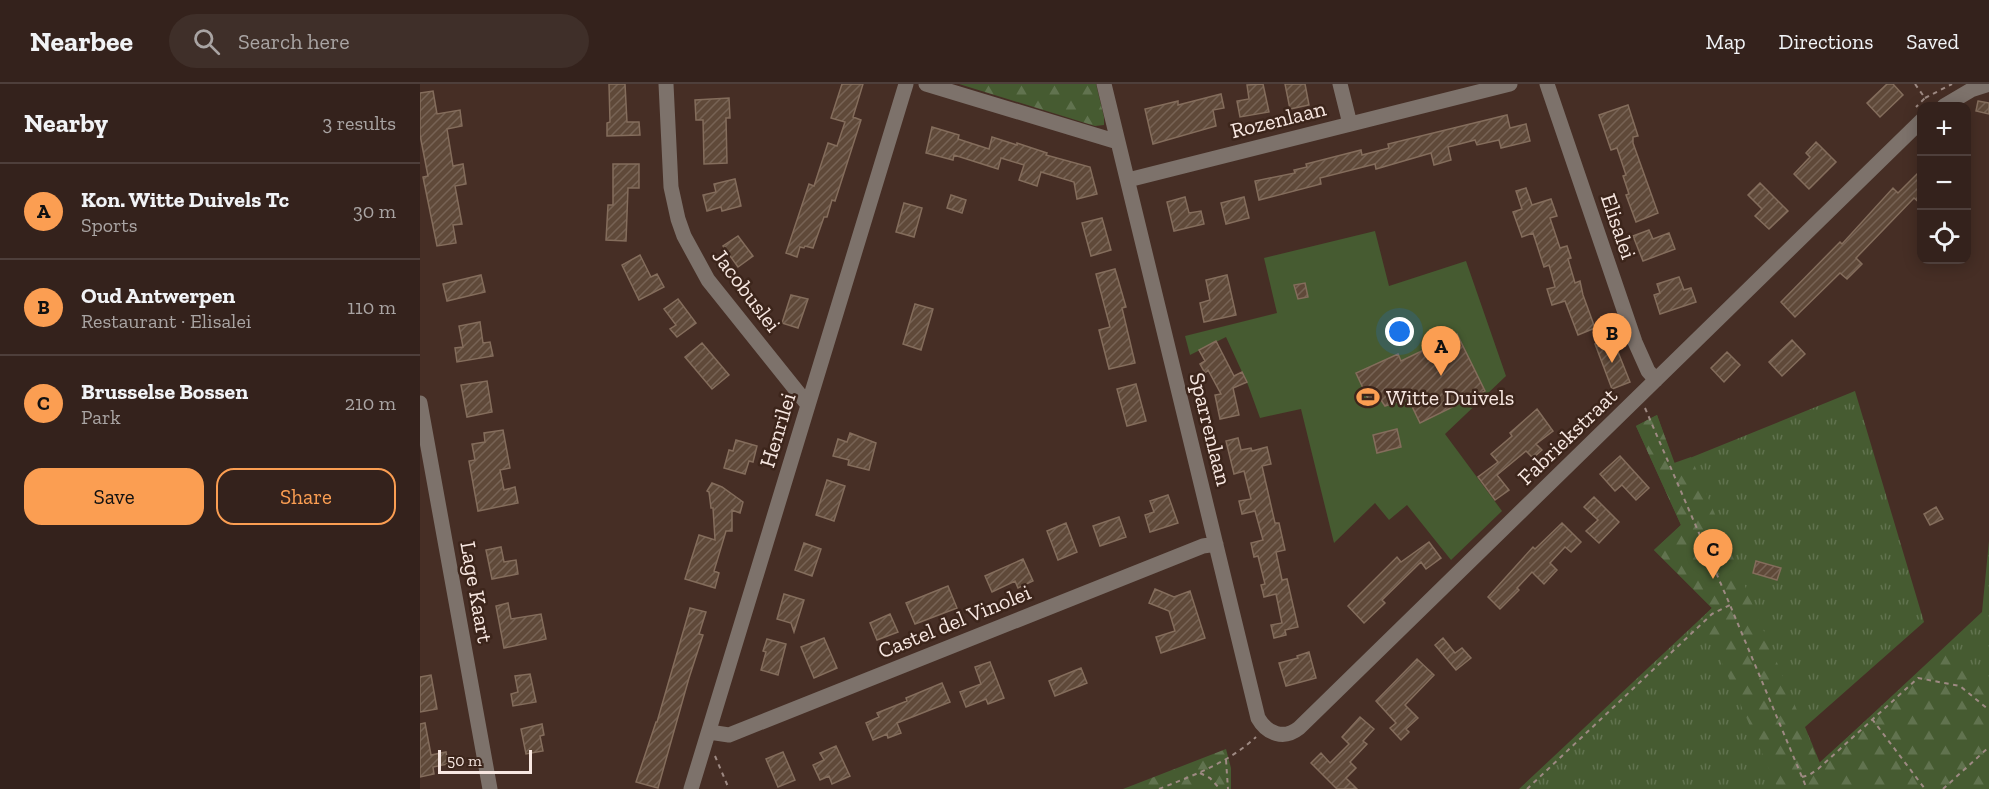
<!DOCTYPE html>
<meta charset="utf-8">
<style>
:root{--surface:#34221c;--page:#3f2f29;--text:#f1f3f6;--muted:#a9a4a3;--line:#4e3f3b;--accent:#fb9e52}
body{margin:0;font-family:"Zilla Slab",serif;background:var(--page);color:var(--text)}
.controls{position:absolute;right:18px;top:18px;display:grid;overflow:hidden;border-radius:12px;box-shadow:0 3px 15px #0003}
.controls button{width:54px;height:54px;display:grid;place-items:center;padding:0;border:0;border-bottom:2px solid var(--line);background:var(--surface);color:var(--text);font:30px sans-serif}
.scale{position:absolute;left:18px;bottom:15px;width:94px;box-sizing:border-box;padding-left:6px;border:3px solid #f7e7e1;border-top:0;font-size:16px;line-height:21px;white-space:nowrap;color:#f7e7e1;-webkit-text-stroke:4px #3c251b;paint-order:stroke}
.you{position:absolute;left:980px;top:248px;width:21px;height:21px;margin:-15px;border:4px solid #fff;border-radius:50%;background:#1a73e8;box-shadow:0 0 0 9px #1a73e833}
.badge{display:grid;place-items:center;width:39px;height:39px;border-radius:50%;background:var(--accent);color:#111;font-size:20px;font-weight:700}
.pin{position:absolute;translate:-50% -50px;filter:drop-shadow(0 2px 3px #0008)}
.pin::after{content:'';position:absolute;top:32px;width:21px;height:18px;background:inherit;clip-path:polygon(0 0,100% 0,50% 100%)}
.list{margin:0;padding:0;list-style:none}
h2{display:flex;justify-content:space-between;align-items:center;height:78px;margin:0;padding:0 24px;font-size:26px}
h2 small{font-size:20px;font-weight:400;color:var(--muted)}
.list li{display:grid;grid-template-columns:39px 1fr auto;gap:18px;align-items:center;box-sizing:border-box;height:96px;padding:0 24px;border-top:2px solid var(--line)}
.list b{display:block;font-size:22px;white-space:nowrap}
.list p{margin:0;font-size:20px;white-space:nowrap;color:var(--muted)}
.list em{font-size:20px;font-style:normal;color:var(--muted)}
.actions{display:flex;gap:12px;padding:18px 24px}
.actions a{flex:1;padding:14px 0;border:2px solid var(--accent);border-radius:18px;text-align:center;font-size:21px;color:var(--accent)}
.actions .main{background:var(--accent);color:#111}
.icon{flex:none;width:33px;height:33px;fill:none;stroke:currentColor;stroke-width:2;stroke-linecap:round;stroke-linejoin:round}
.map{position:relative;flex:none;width:1569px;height:705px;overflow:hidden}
header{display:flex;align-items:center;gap:36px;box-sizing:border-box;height:84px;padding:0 30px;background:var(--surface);border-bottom:2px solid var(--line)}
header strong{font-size:28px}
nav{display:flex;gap:33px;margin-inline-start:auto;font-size:21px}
.search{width:420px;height:54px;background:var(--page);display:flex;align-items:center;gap:15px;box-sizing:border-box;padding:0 21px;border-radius:33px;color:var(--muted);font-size:22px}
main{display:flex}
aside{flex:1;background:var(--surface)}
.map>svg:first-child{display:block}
.grass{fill:url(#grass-tufts)}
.forest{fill:url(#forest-firs)}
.pitch{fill:#465b31}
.building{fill:url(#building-hatch);stroke:#846d5c;stroke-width:1.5}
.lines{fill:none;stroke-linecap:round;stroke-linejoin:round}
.path{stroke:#9e8a83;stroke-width:2;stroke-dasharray:4.5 4.5;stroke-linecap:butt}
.minor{stroke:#7d726b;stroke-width:15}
.labels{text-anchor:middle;stroke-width:5;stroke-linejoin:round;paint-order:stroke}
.street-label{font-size:22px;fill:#f7e7e1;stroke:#3c251b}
.poi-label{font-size:22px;fill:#f7e7e1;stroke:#3c251b;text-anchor:start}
</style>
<header>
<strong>Nearbee</strong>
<div class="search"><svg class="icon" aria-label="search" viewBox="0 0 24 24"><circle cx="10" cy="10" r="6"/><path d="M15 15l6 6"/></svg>Search here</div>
<nav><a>Map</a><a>Directions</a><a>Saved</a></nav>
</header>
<main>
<aside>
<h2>Nearby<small>3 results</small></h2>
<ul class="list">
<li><span class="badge">A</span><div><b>Kon. Witte Duivels Tc</b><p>Sports</p></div><em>30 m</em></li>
<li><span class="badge">B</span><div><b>Oud Antwerpen</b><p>Restaurant · Elisalei</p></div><em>110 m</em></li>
<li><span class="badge">C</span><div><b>Brusselse Bossen</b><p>Park</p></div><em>210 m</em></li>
</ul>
<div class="actions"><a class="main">Save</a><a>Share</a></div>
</aside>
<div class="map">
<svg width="1569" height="705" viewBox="0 0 1569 705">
<defs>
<pattern id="grass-tufts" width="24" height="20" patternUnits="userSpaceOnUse" patternTransform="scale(1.5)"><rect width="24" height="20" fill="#465b31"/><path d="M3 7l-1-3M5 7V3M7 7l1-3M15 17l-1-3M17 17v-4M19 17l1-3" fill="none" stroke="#61734f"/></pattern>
<pattern id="forest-firs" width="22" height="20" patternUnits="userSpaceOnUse" patternTransform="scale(1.5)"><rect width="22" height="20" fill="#465b31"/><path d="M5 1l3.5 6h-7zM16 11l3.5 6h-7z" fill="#61734f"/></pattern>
<pattern id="building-hatch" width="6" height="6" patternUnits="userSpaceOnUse" patternTransform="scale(1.5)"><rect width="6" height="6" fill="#5f4939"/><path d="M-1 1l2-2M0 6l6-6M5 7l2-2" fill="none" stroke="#776355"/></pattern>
</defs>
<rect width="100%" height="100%" fill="#462e25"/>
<path class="grass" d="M1435,307L1504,538L1385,643L1400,679L1562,528L1569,457V705H1099L1292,524L1234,466L1261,441L1216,342L1237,331L1255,380Z"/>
<path class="forest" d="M539,0H676L684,33V41L675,42Z
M1237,331L1254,379L1271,373L1399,679L1529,561L1569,610V705H1358L1296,565L1273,543L1292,524L1234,466L1261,441L1216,342Z
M806,665L811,684V705H703Z"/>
<path class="pitch" d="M955,147L969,202L1046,177L1086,292L1025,350L1082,427L1031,476L987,421L969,436L955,419L914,459L881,325L840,334L828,301L806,253L770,271L765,252L857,229L844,174Z"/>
<path class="building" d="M189,0H205L207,38H219L220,51L187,52V39L190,38Z
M422,0H443L433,33L441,36L415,117L412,116L407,133H404L393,164L385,162L384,164L380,163L377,173L366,169L389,100L394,102L408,59L417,62L425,38L411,34Z
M843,0L849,28L820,33L817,17L829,15L827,1Z
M865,0H885L889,21L870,25Z
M1467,0H1473L1483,11L1460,33L1447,19Z
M13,7L17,30L40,26L42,42L27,45L33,82L43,80L46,100L35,102L42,140L33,141L36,159L17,162L3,93L8,92L0,51V9Z
M801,10L804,24L793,26L796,42L733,60L725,25L758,17V21Z
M309,14L310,34H306L307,79L284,80L283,36H276L275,16Z
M1558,17L1569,19V30L1556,27Z
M1208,21L1218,52L1213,53V59L1238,129L1216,138L1206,111L1209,110L1203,92L1206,91L1197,64L1191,66L1179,31Z
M1087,31L1090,44L1106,40L1110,57L1081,64L1079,56L1057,61L1055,56L1028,63L1031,76L1014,81L1011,69L956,85L955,80L900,94L901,100L839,116L835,97L875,89L874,86L887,83L886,80L941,66L942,71L969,64L968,60Z
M512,43L539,51L538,55L569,65L572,53L597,61V59L627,69L626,71L670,83L677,110L657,115L654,98L621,88L617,102L599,96L604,81L581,74L578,85L534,71L533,76L506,69Z
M1396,58L1416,78L1389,105L1374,90L1390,73L1386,69Z
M193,80H219V104H208L206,157L186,156L188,121H193Z
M1502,85V121L1494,114L1436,174L1442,180L1427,195L1420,189L1375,233L1361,218L1420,158L1422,160L1473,104L1478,109Z
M315,95L321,122L302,127L301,123L287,127L283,111L296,108L294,100Z
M1340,99L1368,127L1349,145L1335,132L1342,125L1328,111Z
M1106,104L1112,121L1131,115L1137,132L1130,134L1140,164L1147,162L1151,174L1148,175L1155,199L1160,197L1163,211L1175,244L1158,251L1145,217L1132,221L1127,205L1135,203L1129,181L1124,183L1113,149L1102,153L1093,128L1102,125L1096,107Z
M531,111L546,116L542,129L527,124Z
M765,113L769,129L781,127L784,140L754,147L747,118Z
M824,113L829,134L806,140L801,119Z
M484,119L502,124L494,153L476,148Z
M682,134L691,166L671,172L662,139Z
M1229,146L1233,155L1249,149L1255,165L1223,177L1213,152Z
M318,152L333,172L318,183L303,162Z
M220,171L231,193L237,190L244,203L219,216L202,181Z
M695,185L706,223L702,224L715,279L689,285L679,246L690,243L676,190Z
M61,191L65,208L27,217L23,200Z
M807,191L816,231L784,238L780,219L790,216L786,196Z
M1259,193L1264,206L1271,204L1276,218L1240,230L1234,211L1240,209L1237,200Z
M885,199L888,213L878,215L874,201Z
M371,211L388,215L378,244L362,239Z
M258,215L276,239L257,253L250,245L256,241L244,225Z
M495,220L513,225L501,266L483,260Z
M60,238L63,259L70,258L73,272L37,278L35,264L43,263L39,242Z
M1037,250L1065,307L1000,339L988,314L978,319L977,318L965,322L961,316L951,321L936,289L978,270L981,277Z
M1192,253L1210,298L1192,305L1175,260Z
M1372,256L1385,270L1362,292L1349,278Z
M796,257L814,292L822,288L827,298L813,304L819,331L800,335L795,311L801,310L788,286L785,289L780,280L785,277L779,266Z
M282,259L309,291L292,305L265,273Z
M1307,268L1320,281L1304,298L1291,284Z
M67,297L72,328L47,333L41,301Z
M716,300L726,337L707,342L697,305Z
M1117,325L1133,347L1116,360L1122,366L1113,374L1106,367L1077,391L1089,406L1075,416L1058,393L1078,378L1071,370L1092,352L1090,349Z
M977,345L981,363L957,369L953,351Z
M83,346L90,384L80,386L84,406L95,403L98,419L58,427L49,377L55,376L52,360L65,358L64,349Z
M430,349L456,359L449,386L428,381L429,376L413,372L418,355L427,358Z
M818,354L821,366L831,364L832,367L847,363L851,380L842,382L855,439H859L865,466L856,468L862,496L867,495L878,543L865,546L866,551L854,554L851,541L862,539L856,510L844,513L841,501L845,500L838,472L834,473L831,459L843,456L835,427L822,430L819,417L831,415L824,387L814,390L806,357Z
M316,356L337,362L333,378L329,377L325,390L304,384L309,366L313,367Z
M1200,372L1229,404L1216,416L1202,401L1195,407L1180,390Z
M407,396L425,402L414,437L396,431Z
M292,399L302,403L323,418L320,429L312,426V447H306L294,487L299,489L295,504L265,495L279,451L295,456L293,424H291L289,408L287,407Z
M748,411L758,439L730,448L725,431L734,428L730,417Z
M1174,413L1199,438L1179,459L1166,447L1178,436L1164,423Z
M1516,423L1523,435L1510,441L1504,430Z
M699,433L706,453L680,462L673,442Z
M646,439L657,468L638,476L627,447Z
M1142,439L1161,458L1151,468L1145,463L1130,479L1137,486L1124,500L1112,488L1097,504L1099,506L1080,525L1068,513L1113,463L1115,465Z
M1009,458L1021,474L1006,485L1001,478L962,516L965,519L944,539L928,522L977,473L981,478Z
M384,459L401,465L392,492L375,486Z
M81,463L84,478L96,476L98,490L72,495L66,466Z
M603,475L613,497L598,504L595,497L572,508L565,492Z
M1336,477L1361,484L1357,496L1333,489Z
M528,502L537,524L495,540L486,519Z
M735,505L754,513L770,507L785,554L741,569L736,553L755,547L749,527L729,519Z
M364,510L384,516L374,548L371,539L357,535Z
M88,519L91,535L121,530L126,555L84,564L76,522Z
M270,524L286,528L279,550L283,551L269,594L238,704L216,698L236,638H237Z
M470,530L478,548L457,556L450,539Z
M404,554L417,584L394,594L381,563Z
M1023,554L1035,569L1042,564L1051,574L1036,586L1015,561Z
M347,555L366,560L358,591L341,586L346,568L343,567Z
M889,568L896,594L866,602L859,579L878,574L877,572Z
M997,575L1014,591L985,621L998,634L986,645L989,648L981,656L970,644L976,639L956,617Z
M570,578L584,614L568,620L566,615L546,623L540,608L561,600L555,583Z
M661,584L667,599L635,612L629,597Z
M110,590L116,618L93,622L91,610L98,608L95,592Z
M11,591L17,625L0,628V593Z
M522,599L530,618L477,639L481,649L468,654L467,650L453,656L446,639L459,633L457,629L487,617L486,614Z
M940,633L954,645L943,657L947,660L930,678L936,684L926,694L937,705H917L891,679L901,669L910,679L929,660L922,653Z
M5,639L11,671L26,668L28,680L13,683L14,690L0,693V640Z
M122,640L124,651L120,652L123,667L106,670L101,645Z
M416,662L430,692L412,700L409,692L400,696L393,681L404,676L400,669Z
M363,668L375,696L358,703L346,675Z"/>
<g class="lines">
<path class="path" d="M1495,0L1505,14L1496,23
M1505,14L1532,0
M1225,324L1310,521L1387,705
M1452,635L1505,705
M295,672L309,705
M806,676L808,705
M780,689L790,694L800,705
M1382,693L1389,691L1398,685L1498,594L1540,602L1569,626
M739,705C774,691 808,679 836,653
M1107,705L1292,530L1310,521
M1523,705L1569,663"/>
<path class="minor" d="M246,0L251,103L258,135L264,152L288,196L388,321
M506,0L698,58
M684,0L838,634C847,650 864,656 879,644L1502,36
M920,0L930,40
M1127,0L1215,258L1228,287L1236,296
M1524,22L1551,6L1569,0
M708,96L1090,0
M0,319L70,705
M289,648L309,651L783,462L796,460
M271,705L486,0"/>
</g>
<defs>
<g id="stadium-bare" transform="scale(1.8)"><path d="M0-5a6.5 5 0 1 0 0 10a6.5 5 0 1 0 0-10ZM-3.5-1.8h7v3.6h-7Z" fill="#fb9e52" stroke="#3c251b" stroke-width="2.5" paint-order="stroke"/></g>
</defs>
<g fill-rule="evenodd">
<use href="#stadium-bare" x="948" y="313"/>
</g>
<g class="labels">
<g class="street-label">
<text transform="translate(858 35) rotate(-14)" y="8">Rozenlaan</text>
<text transform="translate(1199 142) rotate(71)" y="8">Elisalei</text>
<text transform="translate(327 206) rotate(53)" y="8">Jacobuslei</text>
<text transform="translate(791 345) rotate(76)" y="8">Sparrenlaan</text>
<text transform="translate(357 346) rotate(-73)" y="8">Henrilei</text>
<text transform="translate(1147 352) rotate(-44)" y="8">Fabriekstraat</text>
<text transform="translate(57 508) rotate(80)" y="8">Lage Kaart</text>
<text transform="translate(534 537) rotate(-22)" y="8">Castel del Vinolei</text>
</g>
<g class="poi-label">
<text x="966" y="321">Witte Duivels</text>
</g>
</g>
</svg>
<div class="controls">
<button>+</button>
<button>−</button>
<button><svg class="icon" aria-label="locate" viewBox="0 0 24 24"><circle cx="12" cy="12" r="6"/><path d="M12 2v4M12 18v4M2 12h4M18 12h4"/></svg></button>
</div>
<div class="scale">50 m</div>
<div class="you"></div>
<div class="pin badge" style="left:1021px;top:292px">A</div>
<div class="pin badge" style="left:1192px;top:279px">B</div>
<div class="pin badge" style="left:1293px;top:495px">C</div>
</div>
</main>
